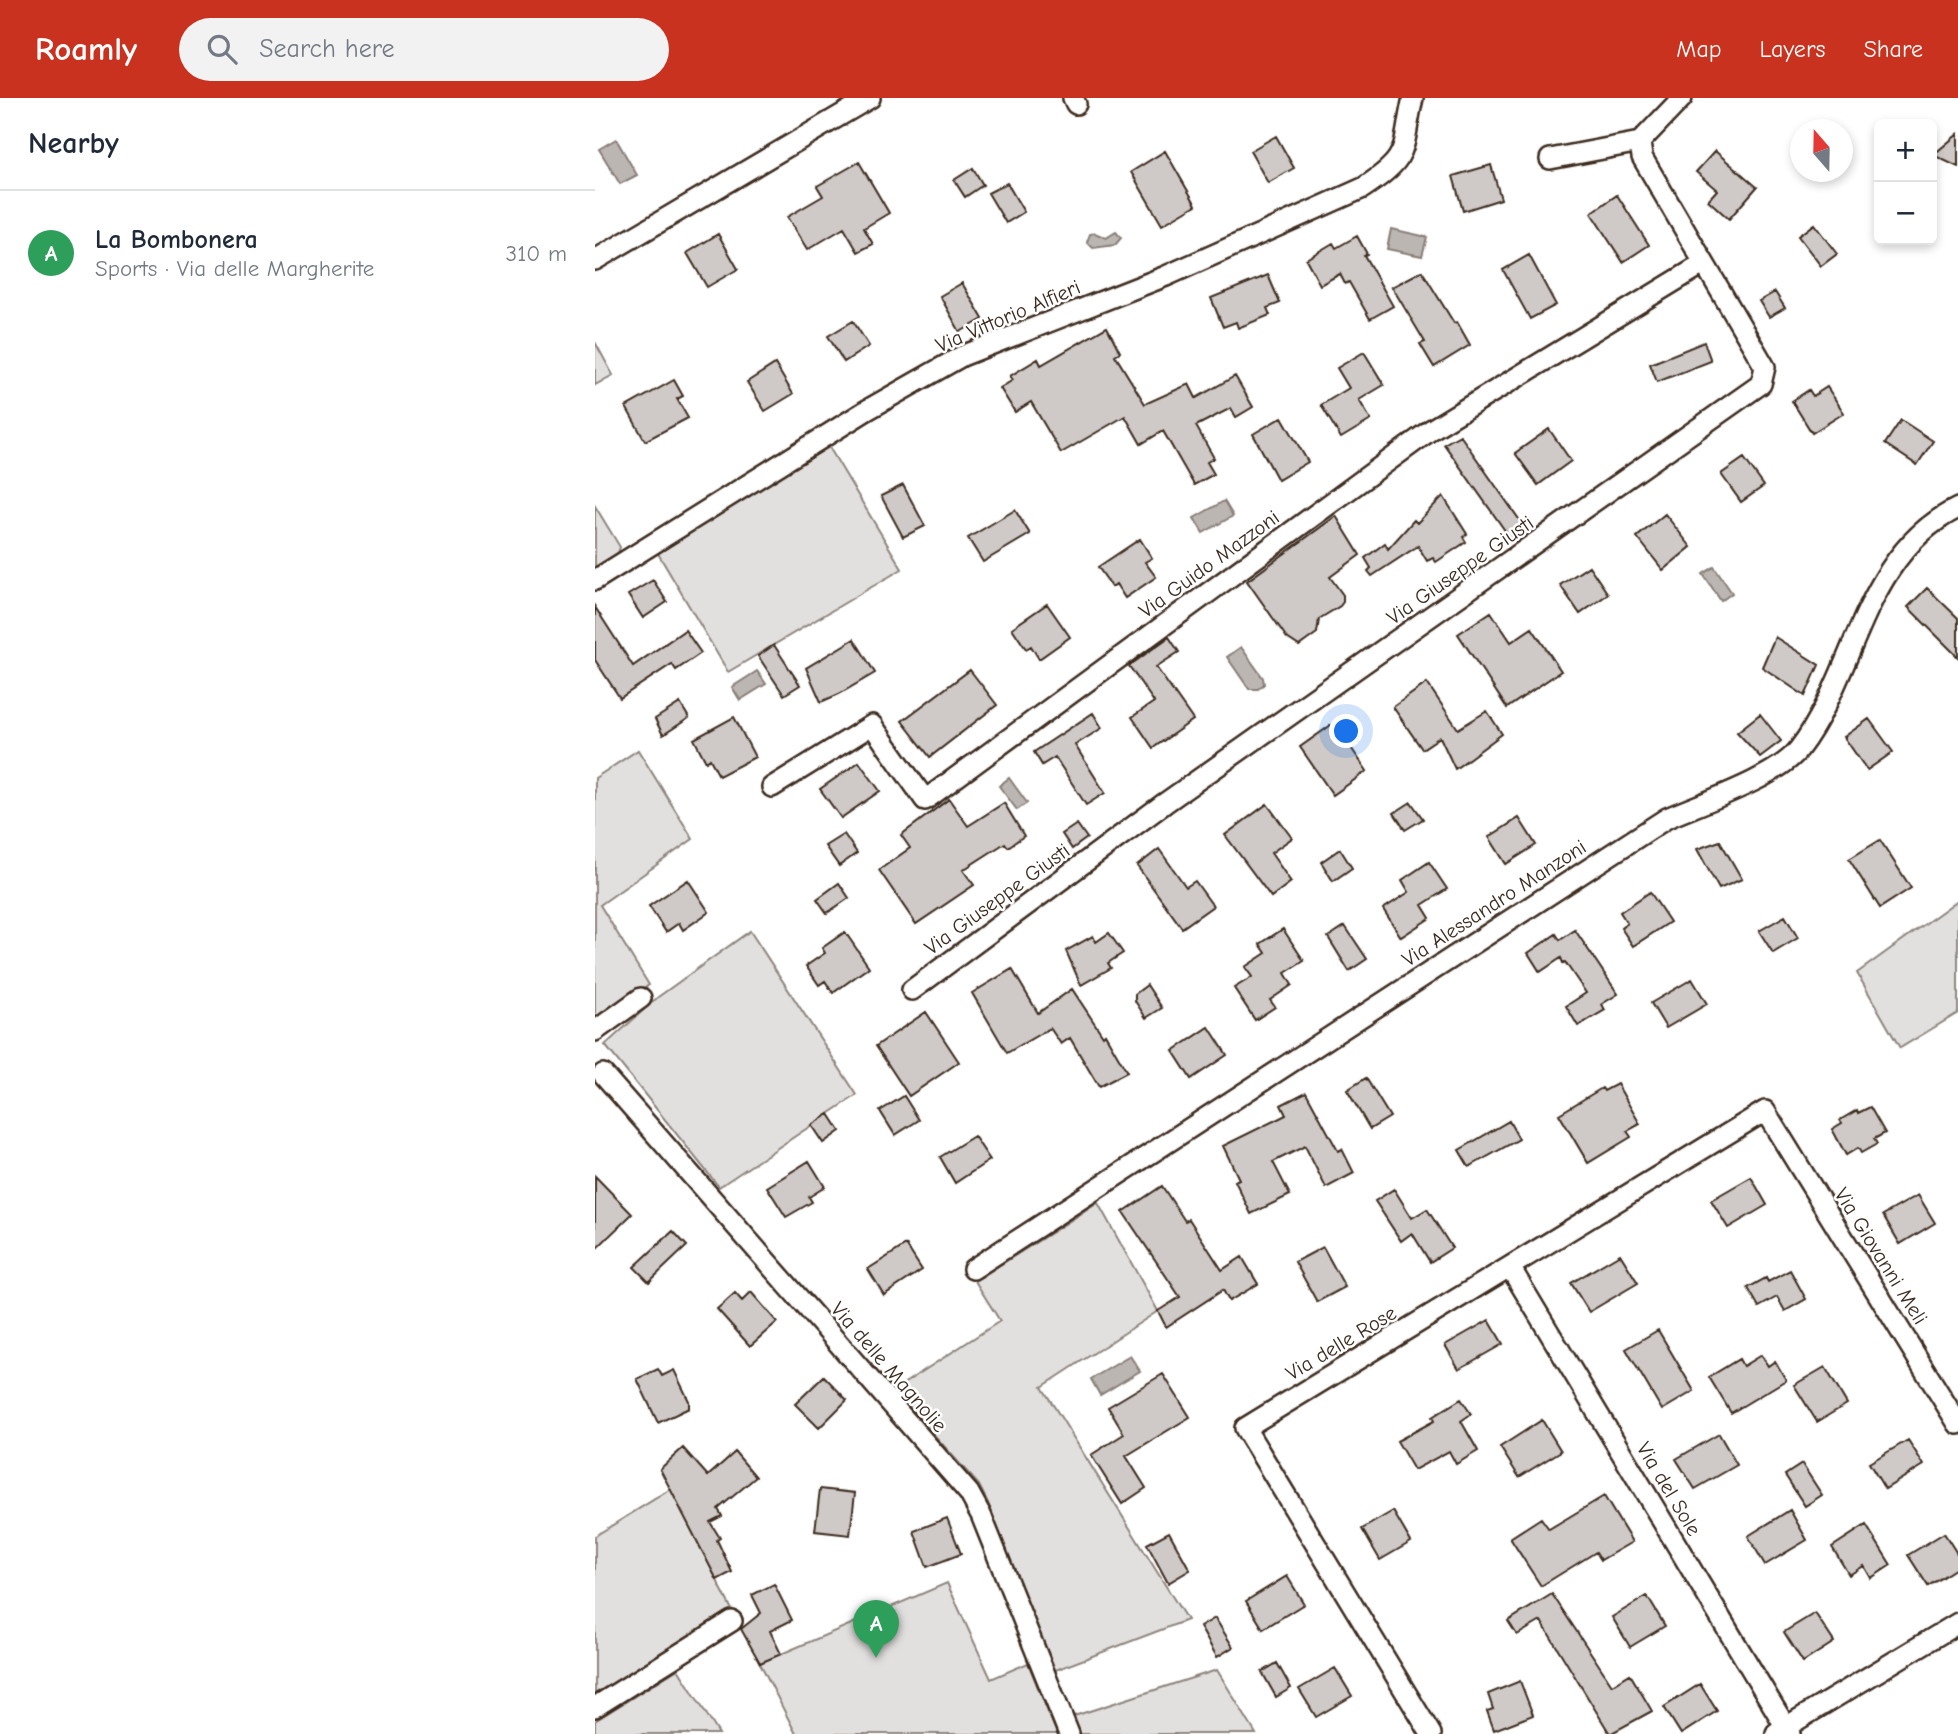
<!DOCTYPE html>
<meta charset="utf-8">
<style>
:root{--surface:#fff;--page:#f2f2f3;--text:#1f2937;--muted:#747a83;--line:#e0e1e3;--accent:#c8321e}
body{margin:0;font-family:"Comic Neue",sans-serif;background:var(--page);color:var(--text)}
.controls{position:absolute;right:21px;top:21px;display:grid;overflow:hidden;border-radius:10px;box-shadow:0 4px 10px #0003}
.controls button{width:63px;height:63px;display:grid;place-items:center;padding:0;border:0;border-bottom:2px solid var(--line);background:var(--surface);color:var(--text);font:35px sans-serif}
.compass{position:absolute;left:1195px;top:21px;width:63px;height:63px;border-radius:50%;background:var(--surface);box-shadow:0 4px 10px #0003;rotate:340deg}
.you{position:absolute;left:752px;top:634px;width:24px;height:24px;margin:-18px;border:5px solid #fff;border-radius:50%;background:#1a73e8;box-shadow:0 0 0 10px #1a73e833}
.badge{display:grid;place-items:center;width:46px;height:46px;border-radius:50%;background:var(--accent);color:#fff;font-size:23px;font-weight:700}
.pin{position:absolute;translate:-50% -58px;filter:drop-shadow(0 2px 4px #0008)}
.pin::after{content:'';position:absolute;top:37px;width:24px;height:21px;background:inherit;clip-path:polygon(0 0,100% 0,50% 100%)}
.list{margin:0;padding:0;list-style:none}
h2{display:flex;justify-content:space-between;align-items:center;height:91px;margin:0;padding:0 28px;font-size:30px}
h2 small{font-size:23px;font-weight:400;color:var(--muted)}
.list li{display:grid;grid-template-columns:46px 1fr auto;gap:21px;align-items:center;box-sizing:border-box;height:126px;padding:0 28px;border-top:2px solid var(--line)}
.list b{display:block;font-size:26px;white-space:nowrap}
.list p{margin:0;font-size:23px;white-space:nowrap;color:var(--muted)}
.list em{font-size:23px;font-style:normal;color:var(--muted)}
.icon{flex:none;width:38px;height:38px;fill:none;stroke:currentColor;stroke-width:2;stroke-linecap:round;stroke-linejoin:round}
.map{position:relative;flex:none;width:1363px;height:1636px;overflow:hidden}
header{display:flex;align-items:center;gap:42px;box-sizing:border-box;height:98px;padding:0 35px;background:var(--accent);color:#fff}
header strong{font-size:33px}
nav{display:flex;gap:38px;margin-inline-start:auto;font-size:24px}
.search{width:490px;height:63px;background:var(--page);display:flex;align-items:center;gap:18px;box-sizing:border-box;padding:0 24px;border-radius:38px;color:var(--muted);font-size:26px}
main{display:flex}
aside{flex:1;background:var(--surface)}
.map>svg:first-child{display:block}
.green{fill:#e2e0de;stroke:#8e857e;stroke-width:2}
.water{fill:#bcb6b3;stroke:#887e77;stroke-width:2}
.building{fill:#cfcac7;stroke:#3b2a1e;stroke-width:2}
.lines{fill:none;stroke-linecap:round;stroke-linejoin:round}
.minor-casing{stroke:#3b2a1e;stroke-width:24}
.minor{stroke:#fff;stroke-width:19}
.labels{text-anchor:middle;stroke-width:5;stroke-linejoin:round;paint-order:stroke}
.street-label{font-size:21px;fill:#3b2a1e;stroke:#fff}
</style>
<header>
<strong>Roamly</strong>
<div class="search"><svg class="icon" aria-label="search" viewBox="0 0 24 24"><circle cx="10" cy="10" r="6"/><path d="M15 15l6 6"/></svg>Search here</div>
<nav><a>Map</a><a>Layers</a><a>Share</a></nav>
</header>
<main>
<aside>
<h2>Nearby<small></small></h2>
<ul class="list">
<li><span class="badge" style="background:#2e9e5b">A</span><div><b>La Bombonera</b><p>Sports · Via delle Margherite</p></div><em>310 m</em></li>
</ul>
</aside>
<div class="map">
<svg width="1363" height="1636" viewBox="0 0 1363 1636">
<rect width="100%" height="100%" fill="#fff"/>
<filter id="ink" filterUnits="userSpaceOnUse"><feTurbulence type="fractalNoise" baseFrequency=".0143" numOctaves="2"/><feDisplacementMap in="SourceGraphic" scale="14" xChannelSelector="R" yChannelSelector="G"/><feConvolveMatrix kernelMatrix="1 2 1 2 8 2 1 2 1" color-interpolation-filters="sRGB"/></filter>
<g filter="url(#ink)">
<path class="green" d="M0,244L18,277L0,287Z
M234,349L307,471L133,574L61,452Z
M0,408L25,449L22,458L0,470Z
M43,652L98,741L5,807L54,887L0,925V680Z
M1363,802V915L1305,950L1262,875Z
M155,833L262,997L124,1089L10,947L63,899Z
M503,1105L563,1213L447,1289L592,1522L458,1573L393,1405L384,1387L299,1292L405,1223L380,1183Z
M76,1391L137,1512L0,1599V1438Z
M352,1485L396,1581L433,1565L462,1636H201L165,1565Z
M83,1571L124,1636H0V1623Z
M622,1572L661,1636H482L476,1619Z"/>
<path class="water" d="M21,41L42,77L25,86L4,51Z
M796,131L832,139L827,158L792,151Z
M521,134L526,140L520,147L498,150L492,144L495,136L500,135L511,140Z
M629,403L638,418L608,435L599,420Z
M1119,469L1137,495L1126,503L1108,476Z
M646,549L668,580L669,586L663,591H654L632,559Z
M162,573L171,586L145,602L137,589Z
M414,680L432,705L422,712L404,688Z
M535,1258L545,1273L505,1297L496,1281Z"/>
<path class="building" d="M1363,36V69L1338,57Z
M681,38L699,70L673,85L655,53Z
M570,53L601,107L567,127L536,74Z
M1120,53L1162,89L1134,121L1113,102L1122,92L1101,74Z
M264,64L294,115L269,130L278,146L263,154L249,130L212,152L192,119L228,98L222,88Z
M896,67L906,101L868,113L858,78Z
M378,70L388,87L370,99L359,82Z
M412,85L429,114L411,125L393,95Z
M1022,97L1054,147L1028,164L996,115Z
M1219,126L1242,156L1226,168L1203,138Z
M123,136L143,171L112,189L92,155Z
M762,138L772,156L769,157L798,208L775,221L754,184L750,186L745,176L725,187L711,161L738,145L741,150Z
M934,157L961,207L935,221L908,172Z
M827,173L859,225L862,224L875,247L839,269L825,246L830,244L797,189Z
M673,177L685,205L672,210L675,217L643,230L641,224L628,229L616,200Z
M367,185L388,221L365,234L345,198Z
M1180,194L1190,210L1174,219L1164,203Z
M258,223L274,248L249,264L233,238Z
M512,229L525,254L520,257L550,306L594,286L601,300L640,278L658,309L641,319L636,310L601,328L619,360L612,364L619,376L599,387L568,333L546,346L530,318L466,355L436,304L420,314L405,290L418,282L415,278L443,261L446,267Z
M1109,244L1116,263L1062,284L1055,266Z
M769,254L789,287L764,302L776,322L746,340L726,307L754,290L742,270Z
M180,266L198,296L170,313L152,284Z
M79,282L88,298L82,301L93,320L50,343L31,309Z
M1232,289L1249,315L1217,335L1197,303L1214,292L1218,298Z
M687,319L713,364L683,382L658,336Z
M1306,322L1338,343L1322,367L1290,346Z
M954,331L976,363L943,387L920,355Z
M865,337L933,434L918,444L849,346Z
M1149,360L1169,388L1146,404L1126,376Z
M308,387L330,428L308,439L286,398Z
M848,398L872,436L868,439L871,444L841,464L838,460L832,463L823,448L777,478L773,473L776,470L770,460L790,445L793,451L819,422L822,425Z
M420,412L435,436L388,464L373,440Z
M1070,416L1096,449L1068,472L1042,439Z
M741,418L765,457L735,479L748,497V504L745,508L724,521L722,535L704,548L692,540L652,483Z
M545,441L557,460L550,464L561,479L530,500L521,486L517,489L503,469Z
M994,468L1013,496L985,516L965,487Z
M58,482L72,504L48,520L33,497Z
M1332,490L1363,520V559L1313,509Z
M452,506L475,539L444,561L436,548L431,551L417,530Z
M0,509L38,568L90,532L106,555L81,572L77,566L25,600L0,562Z
M896,514L916,544L937,530L966,573L912,610L863,536Z
M574,539L584,554L561,569L598,622L558,650L537,619L559,604L534,568Z
M1180,539L1224,567L1210,598L1167,569Z
M259,541L280,575L244,596L226,604L211,570Z
M179,547L205,587L189,597L163,558Z
M375,572L402,607L335,659L307,623Z
M832,585L863,631L892,613L907,636L860,671L845,639L827,651L798,609Z
M85,605L94,620L68,637L60,621Z
M498,615L507,630L480,647L510,695L491,707L460,659L447,667L439,654Z
M1165,616L1186,643L1165,659L1142,634Z
M139,619L160,659L124,678L115,661L111,664L99,641Z
M1274,621L1298,654L1272,672L1249,639Z
M739,625L772,673L738,697L705,649Z
M264,664L285,693L246,720L225,691Z
M354,701L373,728L409,705L429,738L413,749L410,745L368,772L379,787L321,826L284,772L315,750L306,737Z
M816,704L828,721L810,732L799,715Z
M672,706L697,740L676,755L696,784L676,799L630,737Z
M924,720L941,747L911,766L894,739Z
M482,726L492,740L477,751L467,736Z
M249,736L262,755L244,768L230,748Z
M1285,742L1316,790L1285,810L1254,761Z
M1125,743L1147,781L1124,791L1102,751Z
M564,751L591,789L600,783L618,808L587,830L542,768Z
M745,751L757,770L738,783L726,764Z
M834,764L852,791L827,807L835,820L806,839L788,811L814,794L807,782Z
M93,782L114,814L88,832L84,825L71,834L54,808Z
M244,785L254,800L232,815L222,801Z
M1055,794L1075,824L1038,848L1026,830L1032,825L1025,814Z
M1190,818L1203,840L1178,855L1164,833Z
M750,828L772,861L754,873L733,839Z
M688,831L709,863L690,875L697,887L675,902L680,909L660,922L639,890L657,879L650,869L671,855L665,846Z
M980,832L1023,896L1007,906L1010,912L983,928L971,908L991,895L970,864L968,865L966,860L945,874L933,855L961,836L965,842Z
M250,834L274,869L238,895L230,883L224,887L211,868L230,855L227,850Z
M514,835L528,855L513,865L516,870L486,887L471,853L498,838L501,844Z
M417,871L443,915L477,891L508,938L510,936L532,974L504,989L475,940L466,946L455,930L412,955L377,895Z
M1097,881L1112,906L1071,930L1056,905Z
M552,887L567,910L551,920L540,903V896Z
M331,914L364,964L314,998L281,948Z
M614,929L632,957L596,981L578,953Z
M771,980L795,1019L775,1031L752,992Z
M1022,986L1045,1026L1032,1033L1036,1039L993,1065L964,1016L1007,990L1009,993Z
M711,994L743,1053L747,1051L759,1075L731,1090L710,1048L678,1064L695,1097L656,1116L640,1083L644,1081L628,1048L691,1017L686,1007Z
M309,998L324,1022L300,1037L285,1013Z
M1275,1009L1290,1035L1279,1041L1282,1046L1266,1055L1263,1050L1251,1057L1237,1031L1247,1025L1245,1022L1262,1012L1263,1015Z
M234,1016L245,1033L228,1045L216,1027Z
M914,1023L924,1041L874,1069L864,1052Z
M379,1038L395,1062L360,1085L345,1059Z
M214,1063L230,1089L214,1099L217,1104L191,1119L172,1089Z
M0,1078L37,1116L0,1152Z
M1156,1079L1172,1107L1133,1130L1116,1102Z
M567,1088L590,1123L594,1121L627,1172L647,1159L663,1186L634,1203L628,1192L571,1229L563,1213L585,1199L528,1114Z
M799,1091L817,1120L832,1111L857,1150L835,1164L817,1135L806,1143L780,1103Z
M1323,1097L1340,1125L1305,1146L1288,1117Z
M78,1133L92,1148L54,1184L39,1169Z
M311,1147L327,1172L289,1197L273,1171Z
M728,1149L750,1189L722,1204L700,1164Z
M1025,1156L1043,1185L994,1214L976,1185Z
M1195,1172L1211,1201L1190,1213L1182,1199L1164,1209L1153,1190L1171,1180L1173,1184Z
M156,1194L182,1224L155,1248L122,1211L140,1195L147,1203Z
M894,1222L908,1246L864,1271L850,1247Z
M1063,1232L1099,1293L1067,1312L1031,1251Z
M1166,1257L1173,1268L1180,1263L1191,1282L1136,1315L1114,1279L1144,1261L1148,1268Z
M1230,1269L1252,1306L1222,1324L1199,1287Z
M63,1271L67,1278L79,1272L94,1303V1310L63,1325L42,1281Z
M568,1276L595,1319L531,1358L551,1390L527,1406L496,1357L529,1336L513,1309Z
M229,1278L252,1302L224,1330L200,1306Z
M866,1301L876,1316L866,1323L883,1353L861,1366L854,1353L819,1372L802,1343L839,1323L837,1319Z
M947,1322L966,1353L924,1379L905,1349Z
M1124,1336L1142,1367L1100,1391L1081,1361Z
M1313,1342L1329,1367L1290,1391L1274,1365Z
M88,1350L113,1378L140,1354L161,1379L123,1411L127,1418L115,1424L125,1440L122,1442L137,1474L122,1482L65,1371Z
M1207,1366L1227,1397L1210,1408L1190,1377Z
M225,1391L260,1395L255,1437L220,1433Z
M1009,1398L1037,1444L1006,1462L1001,1454L946,1488L915,1440L946,1420L954,1431Z
M1195,1412L1212,1442L1170,1467L1153,1438Z
M798,1413L816,1444L785,1462L767,1431Z
M352,1420L366,1456L332,1469L319,1433Z
M1271,1427L1296,1467L1276,1480L1269,1468L1254,1477L1237,1449Z
M574,1434L595,1472L573,1485L552,1446Z
M1349,1435L1363,1457V1469L1333,1488L1313,1457Z
M692,1478L709,1506L668,1531L651,1503Z
M179,1486L197,1522L175,1533L186,1556L165,1565L146,1531L166,1515L157,1497Z
M957,1496L1017,1587L1035,1576L1057,1613L1015,1636L946,1523L922,1537L913,1523Z
M1052,1498L1070,1528L1035,1549L1017,1519Z
M1220,1515L1239,1544L1208,1564L1189,1534Z
M620,1520L638,1549L622,1559L605,1529Z
M682,1565L696,1590L681,1599L667,1574Z
M740,1570L757,1598L721,1619L704,1591Z
M925,1583L938,1617L899,1632L892,1613L898,1611L893,1596Z
M1105,1586L1122,1613L1086,1636L1069,1609Z"/>
<g class="lines">
<g class="minor-casing">
<path id="minor" d="M478,0L481,6
M955,61L1045,44
M0,162L275,0
M0,482L272,312L367,258L571,178L768,90C817,58 806,52 818,0
M177,689L277,627L330,702L837,331L1108,166
M317,892L570,705L1166,286L1170,269L1047,59L1045,44L1087,0
M0,933L46,900
M8,976L374,1395L386,1417L474,1636
M915,1169L1195,1636
M378,1171L1072,720C1106,705 1182,680 1204,651C1262,575 1267,457 1363,410
M0,1609L137,1523
M1181,1635L1363,1525
M836,1636L650,1330L1170,1013L1363,1326"/>
</g>
<use href="#minor" class="minor"/>
</g>
</g>
<g class="labels">
<g class="street-label">
<text transform="translate(413 218) rotate(-23)" y="7">Via Vittorio Alfieri</text>
<text transform="translate(614 466) rotate(-36)" y="7">Via Guido Mazzoni</text>
<text transform="translate(865 472) rotate(-35)" y="7">Via Giuseppe Giusti</text>
<text transform="translate(402 801) rotate(-36)" y="7">Via Giuseppe Giusti</text>
<text transform="translate(899 805) rotate(-33)" y="7">Via Alessandro Manzoni</text>
<text transform="translate(1286 1158) rotate(58)" y="7">Via Giovanni Meli</text>
<text transform="translate(746 1245) rotate(-31)" y="7">Via delle Rose</text>
<text transform="translate(294 1269) rotate(49)" y="7">Via delle Magnolie</text>
<text transform="translate(1074 1391) rotate(59)" y="7">Via del Sole</text>
</g>
</g>
</svg>
<div class="controls">
<button>+</button>
<button>−</button>
</div>
<svg class="compass" viewBox="-18 -18 36 36"><path d="M0-13l5 13h-10z" fill="#e53935"/><path d="M0 13l5-13h-10z" fill="#747a83"/></svg>
<div class="you"></div>
<div class="pin badge" style="left:281px;top:1560px;background:#2e9e5b">A</div>
</div>
</main>
